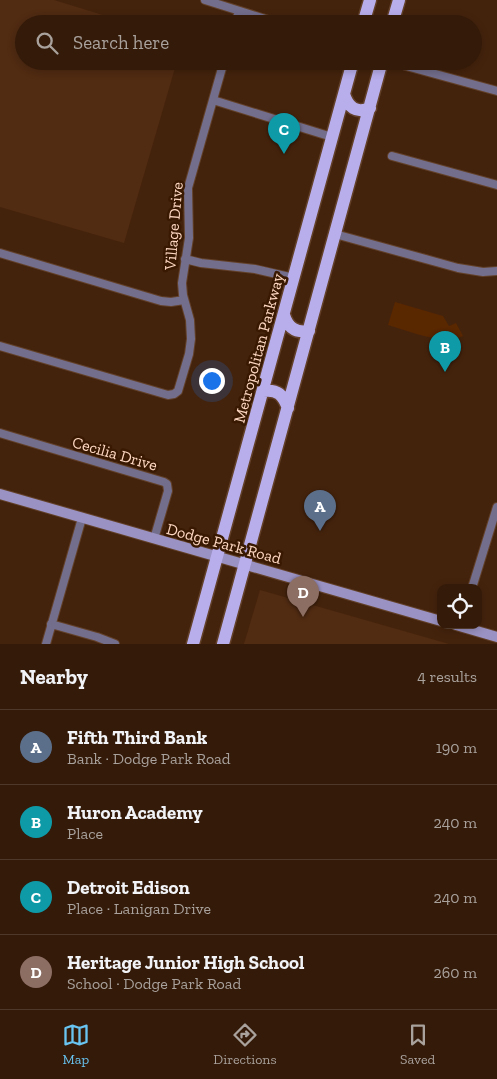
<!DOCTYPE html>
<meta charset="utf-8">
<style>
:root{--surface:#331a09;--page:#3b2312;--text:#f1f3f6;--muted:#a9a19c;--line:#4e382a;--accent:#69c4f1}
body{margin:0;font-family:"Zilla Slab",serif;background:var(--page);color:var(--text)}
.controls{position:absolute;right:15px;bottom:15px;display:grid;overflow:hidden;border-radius:10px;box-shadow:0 2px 8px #0003}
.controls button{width:45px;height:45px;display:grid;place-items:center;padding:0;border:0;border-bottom:1px solid var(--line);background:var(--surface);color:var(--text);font:25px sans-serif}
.you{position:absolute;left:211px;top:380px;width:18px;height:18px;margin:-12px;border:4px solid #fff;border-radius:50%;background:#1a73e8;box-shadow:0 0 0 8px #1a73e833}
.badge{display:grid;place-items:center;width:32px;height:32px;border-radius:50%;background:var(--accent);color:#fff;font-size:16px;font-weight:700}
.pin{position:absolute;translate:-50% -41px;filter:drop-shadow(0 1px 2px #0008)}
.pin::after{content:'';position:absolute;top:26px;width:18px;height:15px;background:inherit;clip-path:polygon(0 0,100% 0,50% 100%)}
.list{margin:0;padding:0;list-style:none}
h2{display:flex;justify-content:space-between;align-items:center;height:65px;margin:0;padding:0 20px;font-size:21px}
h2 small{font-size:16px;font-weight:400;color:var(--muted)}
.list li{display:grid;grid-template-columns:32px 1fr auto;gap:15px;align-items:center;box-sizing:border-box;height:75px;padding:0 20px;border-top:1px solid var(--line)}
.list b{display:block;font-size:19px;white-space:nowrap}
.list p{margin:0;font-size:16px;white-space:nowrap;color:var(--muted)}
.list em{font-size:16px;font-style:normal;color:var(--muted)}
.icon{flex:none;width:28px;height:28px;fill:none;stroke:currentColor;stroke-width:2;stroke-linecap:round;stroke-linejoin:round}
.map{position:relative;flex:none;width:497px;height:644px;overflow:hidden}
.search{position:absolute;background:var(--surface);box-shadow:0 2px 8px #0003;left:15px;right:15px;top:15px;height:55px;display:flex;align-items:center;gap:12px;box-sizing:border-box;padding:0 18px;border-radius:28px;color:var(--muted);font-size:19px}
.sheet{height:365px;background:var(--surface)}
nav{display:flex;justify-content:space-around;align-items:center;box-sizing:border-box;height:70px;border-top:1px solid var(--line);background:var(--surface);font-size:14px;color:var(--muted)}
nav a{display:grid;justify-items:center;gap:2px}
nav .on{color:var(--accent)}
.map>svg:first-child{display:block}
.built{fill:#512b12}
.green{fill:#592700}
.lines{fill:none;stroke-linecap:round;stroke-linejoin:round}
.street-casing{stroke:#624029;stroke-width:10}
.secondary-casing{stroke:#624029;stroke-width:12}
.primary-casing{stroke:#624029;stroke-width:15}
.street{stroke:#736e8c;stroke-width:8}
.secondary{stroke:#9a92c2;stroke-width:10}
.primary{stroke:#b9aeec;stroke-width:12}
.labels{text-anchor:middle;stroke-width:5;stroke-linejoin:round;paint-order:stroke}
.street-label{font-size:16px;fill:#fed8c2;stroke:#391902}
</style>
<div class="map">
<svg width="497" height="644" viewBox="0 0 497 644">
<rect width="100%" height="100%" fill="#44230c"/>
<path class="built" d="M0,0H54L132,24H24V61H177L124,243L0,207Z
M260,590L449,644H244Z"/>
<path class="green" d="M395,302L443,316L449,326L456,323L463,336C444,346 409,331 388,325Z"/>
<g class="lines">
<g class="street-casing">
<path id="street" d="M205,0L281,24
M235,24L239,11
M388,61L497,91
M213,100L332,137
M392,156L497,185
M335,234L458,268L483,272L497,271
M0,253L161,301L171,302L184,300
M185,259L201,263L255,269L294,278
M0,346L168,395L174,394L178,391L189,354L191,339L190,320L183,295L182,283L189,238L188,188L224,61
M0,433L164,482L167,484L168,491L154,539
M472,588L497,507
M51,624L97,637L115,644
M46,644L82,518"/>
</g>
<g class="secondary-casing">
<path id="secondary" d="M0,494L441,621
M456,625L497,637"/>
</g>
<g class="primary-casing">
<path id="primary" d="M363,24L370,0
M392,24L399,0
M344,94C348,107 356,114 370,108
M284,315C288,328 296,333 309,331
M263,391C278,389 283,395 288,408
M193,644L353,61
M223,644L382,61"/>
</g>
<use href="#street" class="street"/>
<use href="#secondary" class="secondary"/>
<use href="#primary" class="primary"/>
</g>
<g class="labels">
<g class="street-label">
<text transform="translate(173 226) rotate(-85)" y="6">Village Drive</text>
<text transform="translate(258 348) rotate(-75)" y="6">Metropolitan Parkway</text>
<text transform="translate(115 453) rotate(16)" y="6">Cecilia Drive</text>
<text transform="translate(224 543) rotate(15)" y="6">Dodge Park Road</text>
</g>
</g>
</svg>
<div class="controls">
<button><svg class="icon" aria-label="locate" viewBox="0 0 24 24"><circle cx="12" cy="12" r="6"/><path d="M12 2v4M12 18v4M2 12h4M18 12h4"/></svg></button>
</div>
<div class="you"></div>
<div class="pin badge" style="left:320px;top:531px;background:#5c6f8a">A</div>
<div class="pin badge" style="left:445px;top:372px;background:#0f9aa8">B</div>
<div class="pin badge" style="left:284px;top:154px;background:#0f9aa8">C</div>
<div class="pin badge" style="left:303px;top:617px;background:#8d6e63">D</div>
<div class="search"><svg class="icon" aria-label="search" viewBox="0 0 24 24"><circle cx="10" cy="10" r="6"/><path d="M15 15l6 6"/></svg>Search here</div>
</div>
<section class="sheet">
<h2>Nearby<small>4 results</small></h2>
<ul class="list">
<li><span class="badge" style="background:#5c6f8a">A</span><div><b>Fifth Third Bank</b><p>Bank · Dodge Park Road</p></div><em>190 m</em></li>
<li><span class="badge" style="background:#0f9aa8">B</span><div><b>Huron Academy</b><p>Place</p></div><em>240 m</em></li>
<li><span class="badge" style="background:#0f9aa8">C</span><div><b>Detroit Edison</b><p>Place · Lanigan Drive</p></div><em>240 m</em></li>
<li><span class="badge" style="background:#8d6e63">D</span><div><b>Heritage Junior High School</b><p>School · Dodge Park Road</p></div><em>260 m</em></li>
</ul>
</section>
<nav>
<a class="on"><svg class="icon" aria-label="map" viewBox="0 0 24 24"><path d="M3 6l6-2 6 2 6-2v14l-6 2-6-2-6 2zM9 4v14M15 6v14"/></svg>Map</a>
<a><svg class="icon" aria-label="directions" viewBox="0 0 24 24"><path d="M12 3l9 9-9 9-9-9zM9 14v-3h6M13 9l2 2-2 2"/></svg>Directions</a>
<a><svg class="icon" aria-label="saved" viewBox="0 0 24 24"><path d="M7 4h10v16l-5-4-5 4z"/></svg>Saved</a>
</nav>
